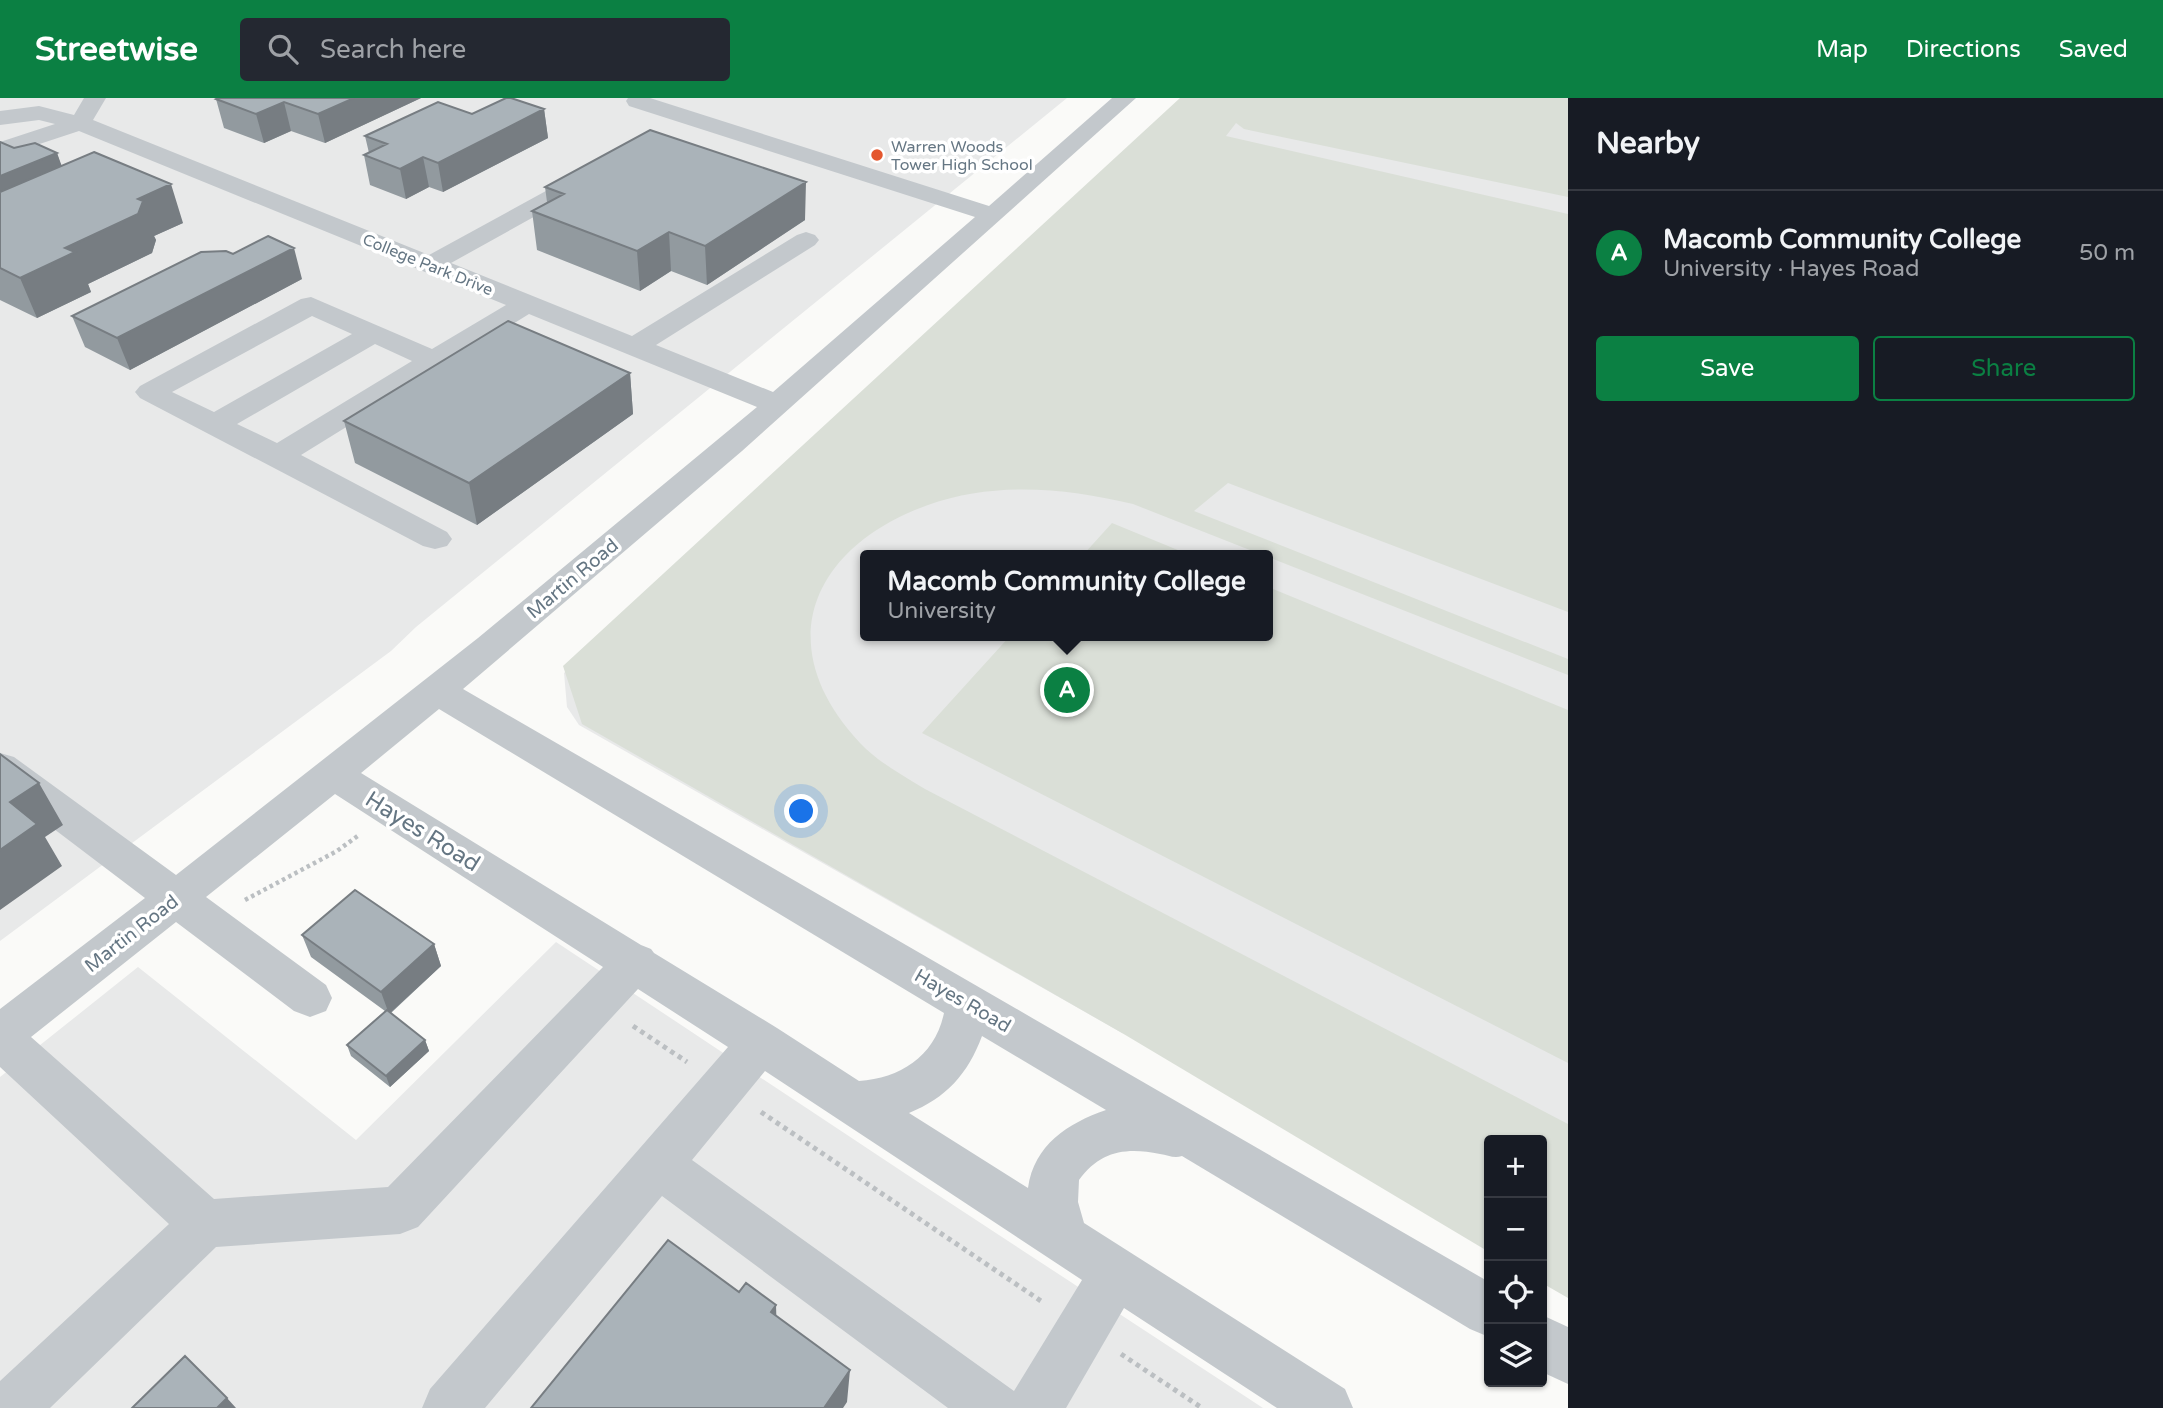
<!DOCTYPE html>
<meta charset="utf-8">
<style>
:root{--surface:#171b24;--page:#242831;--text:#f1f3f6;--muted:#9ea1a6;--line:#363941;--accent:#0b8043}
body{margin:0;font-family:"Varela Round",sans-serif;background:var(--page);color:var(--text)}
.controls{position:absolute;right:21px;bottom:21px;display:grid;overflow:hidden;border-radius:7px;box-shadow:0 2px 5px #0004}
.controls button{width:63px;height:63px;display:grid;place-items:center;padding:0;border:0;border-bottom:2px solid var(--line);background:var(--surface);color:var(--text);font:35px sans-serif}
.you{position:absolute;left:802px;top:714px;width:24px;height:24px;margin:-18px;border:5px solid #fff;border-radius:50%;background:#1a73e8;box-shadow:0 0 0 10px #1a73e833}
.badge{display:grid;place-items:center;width:46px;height:46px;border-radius:50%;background:var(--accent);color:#fff;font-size:23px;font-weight:700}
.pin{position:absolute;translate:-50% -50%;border:4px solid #fff;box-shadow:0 2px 7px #0006}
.popup{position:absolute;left:860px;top:452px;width:413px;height:91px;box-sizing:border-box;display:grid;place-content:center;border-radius:7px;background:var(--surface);filter:drop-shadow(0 2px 5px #0005);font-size:23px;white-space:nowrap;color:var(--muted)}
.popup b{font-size:26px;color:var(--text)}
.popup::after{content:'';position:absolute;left:50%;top:100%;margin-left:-14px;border:14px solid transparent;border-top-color:var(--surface)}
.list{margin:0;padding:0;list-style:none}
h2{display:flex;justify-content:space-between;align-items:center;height:91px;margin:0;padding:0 28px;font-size:30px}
h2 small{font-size:23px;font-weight:400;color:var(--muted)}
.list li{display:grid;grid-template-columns:46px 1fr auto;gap:21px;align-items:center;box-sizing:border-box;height:126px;padding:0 28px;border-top:2px solid var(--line)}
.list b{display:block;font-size:26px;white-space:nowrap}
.list p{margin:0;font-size:23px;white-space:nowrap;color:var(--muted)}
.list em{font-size:23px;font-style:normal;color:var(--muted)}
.actions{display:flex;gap:14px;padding:21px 28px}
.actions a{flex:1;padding:16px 0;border:2px solid var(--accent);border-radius:7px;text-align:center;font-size:24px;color:var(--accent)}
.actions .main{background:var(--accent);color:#fff}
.icon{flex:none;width:38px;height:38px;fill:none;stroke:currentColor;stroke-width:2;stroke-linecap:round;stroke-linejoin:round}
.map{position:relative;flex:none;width:1568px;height:1310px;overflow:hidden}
header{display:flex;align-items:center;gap:42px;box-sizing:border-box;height:98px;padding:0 35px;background:var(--accent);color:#fff}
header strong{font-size:33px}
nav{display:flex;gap:38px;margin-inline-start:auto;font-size:24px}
.search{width:490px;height:63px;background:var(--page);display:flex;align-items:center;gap:18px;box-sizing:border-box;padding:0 24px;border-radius:7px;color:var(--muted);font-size:26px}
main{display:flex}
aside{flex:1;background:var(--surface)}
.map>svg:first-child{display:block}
.built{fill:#e8e9e9;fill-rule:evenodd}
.green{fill:#dadfd7}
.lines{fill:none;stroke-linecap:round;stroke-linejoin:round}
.path-far1{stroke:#bbbfc2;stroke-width:4.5;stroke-dasharray:3.5 3.5;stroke-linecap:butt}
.path{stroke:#bbbfc2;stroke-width:5;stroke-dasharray:4.5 4.5;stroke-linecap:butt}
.minor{fill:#c3c8cc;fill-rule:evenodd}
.wall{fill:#929a9f}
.shaded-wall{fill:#777d82}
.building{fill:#aab3b9;stroke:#777d82;stroke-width:2}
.poi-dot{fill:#e4572e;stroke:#fff;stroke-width:2.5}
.labels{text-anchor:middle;stroke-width:7;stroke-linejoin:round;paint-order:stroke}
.far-poi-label{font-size:16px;fill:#657683;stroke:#fff;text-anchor:start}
.far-street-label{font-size:16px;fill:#657683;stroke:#fff}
.street-label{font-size:19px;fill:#657683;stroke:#fff}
.near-street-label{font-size:23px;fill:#657683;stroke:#fff}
</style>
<header>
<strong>Streetwise</strong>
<div class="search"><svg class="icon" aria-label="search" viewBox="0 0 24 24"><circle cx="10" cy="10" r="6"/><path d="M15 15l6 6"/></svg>Search here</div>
<nav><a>Map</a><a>Directions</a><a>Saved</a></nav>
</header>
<main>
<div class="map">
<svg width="1568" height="1310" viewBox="0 0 1568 1310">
<rect width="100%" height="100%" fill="#fafaf8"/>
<path class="built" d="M0,0H1067L416,529L391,553L0,843Z
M1187,0H1568V1188L1542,1042H1489L1122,935L579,627L567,609L564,575ZM866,457H1268V538H866Z
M556,844L912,1080L1263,1310H0V979L138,869L356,1042Z"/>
<path class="green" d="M1180,0H1568V99L1244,31L1236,25L1226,38L1568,116V514L1228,385L1194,413L1568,561V577L1133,406C1066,390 995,383 928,407C811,449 769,548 860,645C878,664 902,677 925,691L1568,1026V1200L1542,1185V1042H1489V1154L1122,935L582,626L563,568Z
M1112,425L1190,457H1083Z
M1268,489L1568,612V965L922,635L1010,538H1268Z"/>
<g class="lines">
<path class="path-far1" d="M245,802L337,753L359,737"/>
<path class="path" d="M633,928L687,964
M761,1014L1044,1205
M1121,1256L1202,1310"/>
<path class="minor" d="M84,0H106L93,22L429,157L586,71L594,69L602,71L606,76L602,81L451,165L632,238L797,137L806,134L815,137L819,142L815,147L656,247L773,294L975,119L629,8L626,3L628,0H650L989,108L1112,0H1136L742,353L463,591L1489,1184V1239L1470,1231L1182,1058C1174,1061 1168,1057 1160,1056C1126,1049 1100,1053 1079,1082L1078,1104L1084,1125L1345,1291L1353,1310H1277L1124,1210L1066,1310H948L662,1098L485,1310H422L430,1291L728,949L638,891L418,1129L400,1136L216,1149L50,1310H0V1283L169,1126L0,969V911L145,800L0,690V655L14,659L176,777L478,540L757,309L529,216L301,357L447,434L452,441L447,448L435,451L423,448L140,300L135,294L140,288L301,201L311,199L432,251L506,207L79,33L0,59V44L55,26L39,22L0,27V13L39,8L74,17ZM312,218L352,236L214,314L172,294ZM375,246L412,263L277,345L237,326ZM439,611L944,915C935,958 901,980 859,983L777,930L654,855L651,851L641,847L361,675ZM335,696L603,869L388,1089L214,1101L31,939L176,824L294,913L310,919L326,913L332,900L326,887L206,799ZM982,938L1106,1012C1068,1025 1034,1047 1028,1090L909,1015C946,1000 968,976 982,938ZM765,973L1082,1182L1014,1293L692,1062Z
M1542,1217L1568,1229V1286L1542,1274Z"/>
</g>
<path class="wall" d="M218,0H421L325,45L291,33L264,45L224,30L216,1Z
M544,11L548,40L443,94L429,89L406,101L370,87L364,57L369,55L365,38L472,16Z
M0,44L14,50L57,55L61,68L183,125L154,138L156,142L152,155L88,186L91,194L37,220L0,202Z
M545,89L805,122L707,187L671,173L640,193L537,152L532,113L547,104Z
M302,181L130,272L85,249L72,218Z
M630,275L633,316L477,427L355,365L344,323Z
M302,837L434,846L441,868L391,915L425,942L429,953L390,989L351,958L347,947L385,913L311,859Z"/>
<path class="shaded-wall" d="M354,0H421L325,45L318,16Z
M284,4L291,33L264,45L256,16Z
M544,11L548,40L443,94L438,65Z
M57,55L68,85L0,114V78Z
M423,59L429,89L406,101L400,71Z
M806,84L805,122L707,187L705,148Z
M171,86L183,125L154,138L156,142L152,155L88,186L91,194L37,220L20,180L138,101Z
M669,134L671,173L640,193L637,153Z
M294,150L302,181L130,272L117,240Z
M630,275L633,316L477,427L469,385Z
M39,685L63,727L45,739L62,768L0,812V752L10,704Z
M434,846L441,868L389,916L381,894Z
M425,942L429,953L390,989L386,978Z
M776,1207L777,1241L771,1214Z
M850,1272L847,1304L843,1310H824Z
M227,1300L236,1310H217Z"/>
<path class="building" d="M218,0H354L318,16L284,4L256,16L216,1Z
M506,0H511L544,11L438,65L423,59L400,71L364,57L387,46L365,38L438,4L472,16Z
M650,32L806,84L705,148L669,134L637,153L532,113L564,96L545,89Z
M0,44L14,50L35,45L57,55L0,78Z
M94,54L171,86L138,101L143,103L138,116L65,150L75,154L20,180L0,170V94Z
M268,138L294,150L117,240L72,218L201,154L226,153L233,156Z
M508,223L630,275L469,385L344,323Z
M0,656L39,685L10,704L37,726L0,752Z
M355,792L434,846L381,894L302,837Z
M387,912L425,942L386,978L347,947Z
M668,1142L739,1194L746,1185L776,1207L771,1214L850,1272L824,1310H531Z
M185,1258L227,1300L217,1310H132Z"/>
<circle class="poi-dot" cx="877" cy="57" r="7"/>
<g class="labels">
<g class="far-poi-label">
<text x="891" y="54">Warren Woods<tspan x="891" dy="18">Tower High School</tspan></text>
</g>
<g class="far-street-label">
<text transform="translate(428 166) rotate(22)" y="6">College Park Drive</text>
</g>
<g class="street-label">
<text transform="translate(572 480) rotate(-40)" y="7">Martin Road</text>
<text transform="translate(131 835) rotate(-38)" y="7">Martin Road</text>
<text transform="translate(963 902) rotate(30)" y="7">Hayes Road</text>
</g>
<g class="near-street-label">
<text transform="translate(423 733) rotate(32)" y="8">Hayes Road</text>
</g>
</g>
</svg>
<div class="controls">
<button>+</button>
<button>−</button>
<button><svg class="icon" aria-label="locate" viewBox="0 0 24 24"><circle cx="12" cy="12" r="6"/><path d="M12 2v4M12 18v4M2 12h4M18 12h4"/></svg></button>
<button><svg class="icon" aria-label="layers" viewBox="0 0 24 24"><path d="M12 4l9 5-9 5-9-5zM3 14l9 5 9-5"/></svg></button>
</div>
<div class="you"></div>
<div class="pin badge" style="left:1067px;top:592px">A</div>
<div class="popup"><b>Macomb Community College</b>University</div>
</div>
<aside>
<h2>Nearby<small></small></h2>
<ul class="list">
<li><span class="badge">A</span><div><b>Macomb Community College</b><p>University · Hayes Road</p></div><em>50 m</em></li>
</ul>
<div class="actions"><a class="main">Save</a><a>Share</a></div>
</aside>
</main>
